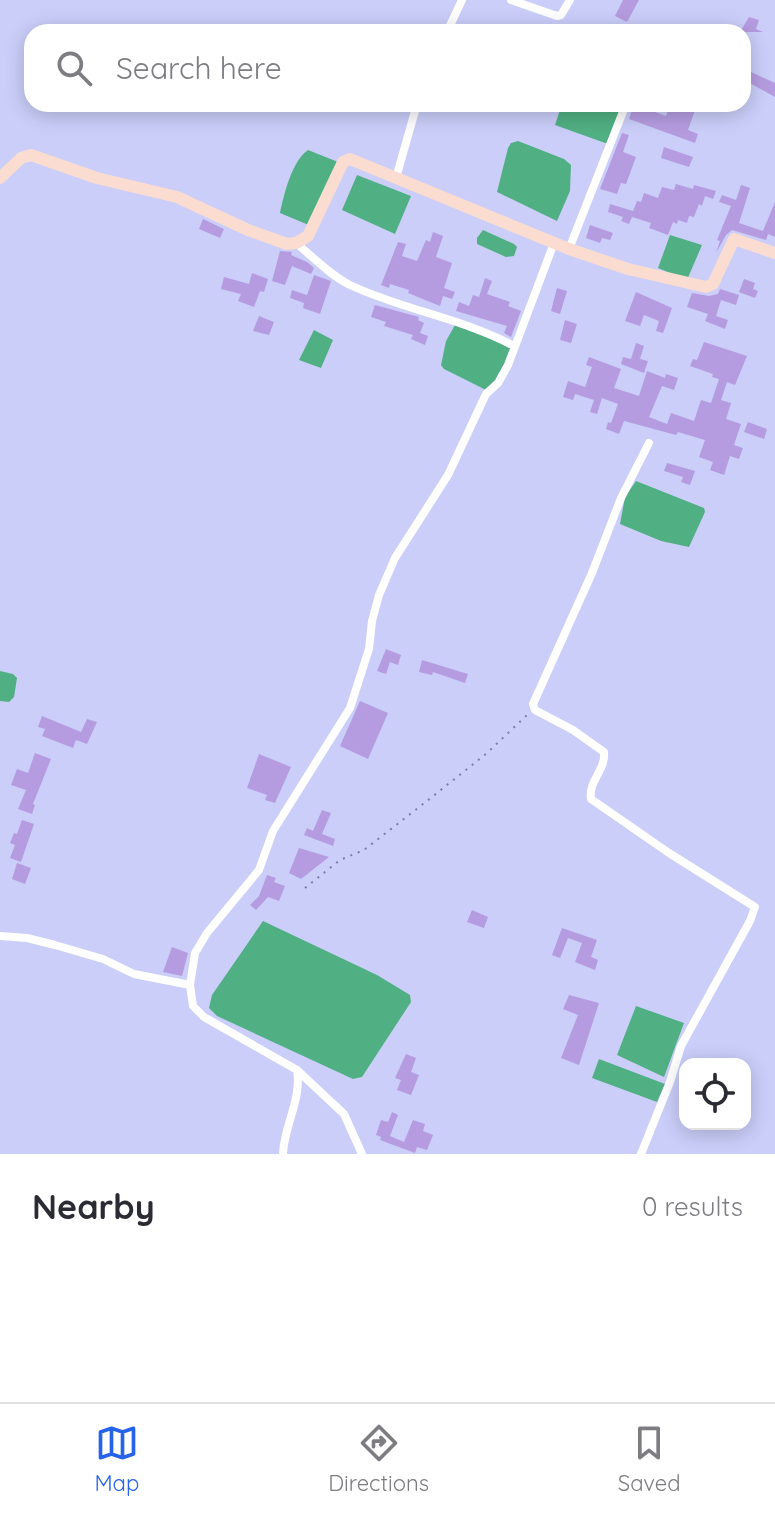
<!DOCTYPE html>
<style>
:root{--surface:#fff;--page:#f2f2f3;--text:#2b2b33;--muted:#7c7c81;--line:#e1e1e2;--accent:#2563eb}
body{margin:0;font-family:Quicksand,sans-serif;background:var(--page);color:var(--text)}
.controls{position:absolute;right:24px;bottom:24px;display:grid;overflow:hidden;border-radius:16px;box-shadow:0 4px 20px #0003}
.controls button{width:72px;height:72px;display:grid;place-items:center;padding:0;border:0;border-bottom:2px solid var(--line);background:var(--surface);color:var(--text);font:40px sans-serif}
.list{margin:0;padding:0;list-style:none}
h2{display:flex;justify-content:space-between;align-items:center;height:104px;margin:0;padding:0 32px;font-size:34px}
h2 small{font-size:26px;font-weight:400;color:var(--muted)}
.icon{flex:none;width:44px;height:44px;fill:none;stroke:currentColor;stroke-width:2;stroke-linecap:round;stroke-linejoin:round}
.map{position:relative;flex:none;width:775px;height:1154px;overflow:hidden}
.search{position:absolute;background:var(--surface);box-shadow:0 4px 20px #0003;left:24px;right:24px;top:24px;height:88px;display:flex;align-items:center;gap:20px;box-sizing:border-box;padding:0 28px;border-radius:24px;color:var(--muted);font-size:30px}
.sheet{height:248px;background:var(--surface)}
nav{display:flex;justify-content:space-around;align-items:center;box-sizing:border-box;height:112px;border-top:2px solid var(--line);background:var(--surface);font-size:22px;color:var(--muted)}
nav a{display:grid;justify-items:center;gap:4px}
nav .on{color:var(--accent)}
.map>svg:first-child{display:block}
.water{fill:#51b083}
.building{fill:#b59ce0}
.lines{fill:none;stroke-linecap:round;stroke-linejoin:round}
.path{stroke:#7b7ea1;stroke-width:2;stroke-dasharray:2 6;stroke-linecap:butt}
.street{stroke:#fff;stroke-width:8}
.secondary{stroke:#fbdcd1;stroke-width:12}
</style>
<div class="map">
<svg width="775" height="1154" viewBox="0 0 775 1154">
<rect width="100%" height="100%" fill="#cacef9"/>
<path class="water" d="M562,104H624L608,144L555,125Z
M518,141L564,159L571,165L570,191L557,221L497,192L508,148L511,143Z
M308,150L338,162L311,226L280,213C284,194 292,161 308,150Z
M357,175L411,196L395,234L342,210Z
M483,230L514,244L517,247L514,256L506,257L477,244V238Z
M670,235L702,245L687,280L658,268Z
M455,325L512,347C511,360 499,385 486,390L444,369L441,365L446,341Z
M314,330L333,340L321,368L299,360Z
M636,481L704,508L705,512L689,547L661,541L620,524L625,497Z
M0,671L13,674L17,678L14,697L9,702L0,701Z
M263,921L377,975L410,995L411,1002L362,1077L353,1079L217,1016L209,1008L212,995Z
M636,1006L684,1023L664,1077L617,1055Z
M599,1059L665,1084L657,1102L592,1078Z"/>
<path class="building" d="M623,0H639L627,22L615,16Z
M749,17L759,20L756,29L763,32H740Z
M751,72L775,83V97L746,81Z
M634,104H642L641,107L666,116L670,104L695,110L688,130L698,134L695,143L629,119Z
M622,133L629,135L623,152L636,157L626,184L621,183L617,194L600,189Z
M664,147L693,157L689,167L661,158Z
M676,184L693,189L694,185L716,191L713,199L705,196L702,206L699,204L694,217L689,216L687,223L678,220L677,224L673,222L668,235L649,228L651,223L632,217L629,224L621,221L623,217L608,212L610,204L633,211L637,201L641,202L644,193L658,198L662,187L674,190Z
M741,185L750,188L739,223L763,231L775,202V237L768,234L766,240L732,230L726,235L716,253L720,241L717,240L731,206L719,202L722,195L736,200Z
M203,219L224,229L220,238L199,229Z
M590,225L613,233L610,240L602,238L600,243L586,238Z
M433,232L443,236L436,257L452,263L444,288L455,292L452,299L443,296L440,306L408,293L409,290L390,284L389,288L381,285L398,242L406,244L402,256L417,261L426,240L430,242Z
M280,251L292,252L291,255L307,262L314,268L311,274L292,266L285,285L272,281Z
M252,273L268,279L264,292L260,291L254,307L238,301L241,294L221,289L224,277L249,284Z
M314,275L331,281L320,314L303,308L304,303L290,298L292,290L307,295Z
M485,278L492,281L487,294L510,302L508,306L521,311L511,337L504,333L507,326L456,311L459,302L469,306L473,295L479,297Z
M744,279L755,283L753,289L758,291L755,298L739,292Z
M557,288L567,291L560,314L551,311Z
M720,289L739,295L736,305L721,300L716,316L728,320L725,329L705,321L708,314L687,307L692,293L709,296L718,294Z
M636,292L672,308L663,333L656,331L659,321L644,315L640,326L625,321Z
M375,305L419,317L418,320L424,323L420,333L428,336L425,345L411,339L413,335L384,326L386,322L371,317Z
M259,316L274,322L269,335L253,331Z
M565,320L577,324L571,343L560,340Z
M704,342L747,356L735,385L727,382L721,400L731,403L726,419L741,424L734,445L743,448L739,459L730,456L724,475L710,470L713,462L699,457L705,440L678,432L676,435L624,421L619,434L606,429L608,422L611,423L618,404L602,398L597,414L590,412L594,400L575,394L573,400L563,397L568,381L585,387L592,367L586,365L589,357L621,369L614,388L639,396L647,371L665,378L666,374L678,378L674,390L662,386L649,417L667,424L671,413L694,421L701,400L711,403L719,379L712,377L713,374L690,366L693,359L697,360Z
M636,343L644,346L640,359L648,361L644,373L621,364L623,357L631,359Z
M748,422L767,429L764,439L744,432Z
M667,463L695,471L690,485L681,482L683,477L664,471Z
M386,649L401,655L398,665L390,662L386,674L377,671Z
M422,660L468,674L465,683L433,672L432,675L419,672Z
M360,701L388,713L368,759L340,746Z
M42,716L81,732L87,719L97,722L87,744L76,740L73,748L42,736L45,729L38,727Z
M35,753L51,759L33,804L35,805L32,814L18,809L26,790L11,785L17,769L28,773Z
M259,754L291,767L275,803L265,800L267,795L247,788Z
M322,810L331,813L322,834L335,839L333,846L304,835L307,828L313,831Z
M22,820L34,824L21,862L10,858L15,845L10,843L14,833L17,834Z
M299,848L329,857L301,879L289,873Z
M17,863L31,868L25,884L12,879Z
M267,875L276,878L274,882L285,886L279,901L268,897L256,910L250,905L259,896Z
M472,910L488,917L484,928L467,922Z
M562,928L597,940L591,957L598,960L595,970L575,962L582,943L568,938L560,958L552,955Z
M172,947L188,953L182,976L163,972Z
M569,995L599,1003L579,1065L561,1058L578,1015L563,1009Z
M406,1054L416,1058L411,1072L419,1075L411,1095L397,1090L401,1080L395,1078Z
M392,1112L398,1115L390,1136L404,1142L413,1120L425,1124L423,1131L433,1135L427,1150L417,1147L415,1153L380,1140L381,1137L376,1135L381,1120L388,1122Z"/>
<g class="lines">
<path class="path" d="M305,888L340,860L364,850L432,797L487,753L527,715"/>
<path class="street" d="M511,0L557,16L561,15L570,0
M447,32L462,0
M396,178L417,104
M296,243C313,257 330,275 350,285C403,310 462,318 514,346
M569,249L626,104
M0,936L27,938L55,945L103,959L134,974L190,985L193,1006L204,1017L297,1070L344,1114L362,1154
M190,985L195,953L207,933L259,870L273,831L350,708L369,649L372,621L379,595L395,558L448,475L486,394L498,383L508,365L554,243
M283,1154C284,1125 302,1100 297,1070
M641,1154L670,1082L681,1046L750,921L755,907L669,853L591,799C588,781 606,770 604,752L573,730L535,710L533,704L592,573L621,498L649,443"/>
<path class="secondary" d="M0,178L21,158L31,155L97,178L177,197L248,230L287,244L296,243L308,236L343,162L350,159L569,249L628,269L706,287L713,284L734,239L775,253"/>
</g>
</svg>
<div class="controls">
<button><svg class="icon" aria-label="locate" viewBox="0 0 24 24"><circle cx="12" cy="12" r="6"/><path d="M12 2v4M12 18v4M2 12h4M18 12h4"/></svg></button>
</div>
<div class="search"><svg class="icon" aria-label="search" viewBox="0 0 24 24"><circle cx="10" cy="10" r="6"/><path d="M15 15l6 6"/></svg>Search here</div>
</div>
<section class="sheet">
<h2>Nearby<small>0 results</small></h2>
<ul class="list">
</ul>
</section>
<nav>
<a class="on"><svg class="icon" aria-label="map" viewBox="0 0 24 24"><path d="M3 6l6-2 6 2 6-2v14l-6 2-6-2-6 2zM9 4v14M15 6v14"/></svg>Map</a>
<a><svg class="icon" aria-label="directions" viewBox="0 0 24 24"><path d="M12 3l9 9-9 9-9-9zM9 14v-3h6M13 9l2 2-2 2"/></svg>Directions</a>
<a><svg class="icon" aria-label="saved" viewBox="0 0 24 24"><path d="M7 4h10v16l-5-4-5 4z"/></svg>Saved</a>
</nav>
